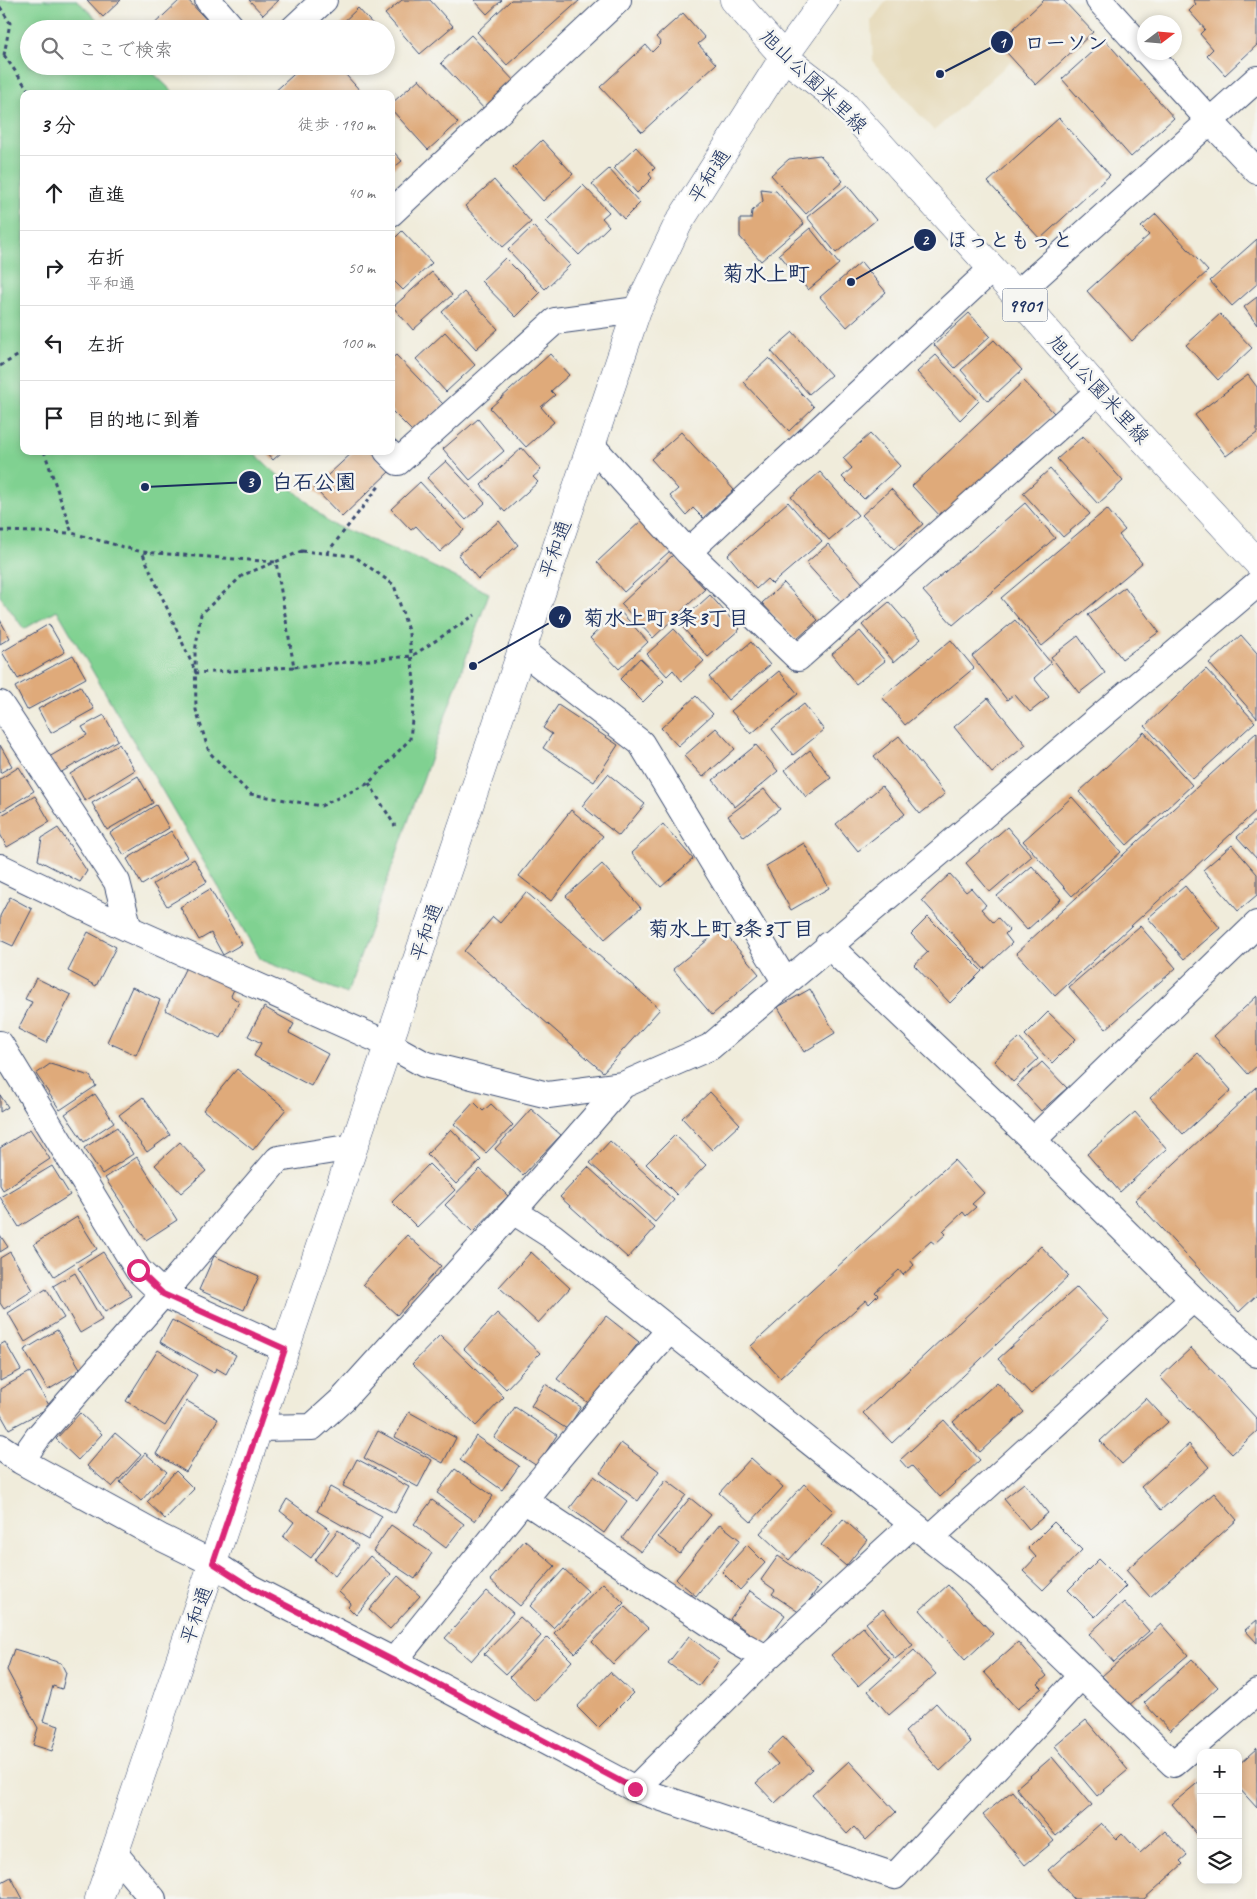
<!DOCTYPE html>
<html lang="ja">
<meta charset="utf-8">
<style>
:root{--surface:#fff;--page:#f6f6f6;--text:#202124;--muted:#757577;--line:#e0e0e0}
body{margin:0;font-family:Caveat,"Klee One",sans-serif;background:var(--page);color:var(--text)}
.controls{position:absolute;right:15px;bottom:15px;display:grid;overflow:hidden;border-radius:10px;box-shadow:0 2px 8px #0003}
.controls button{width:45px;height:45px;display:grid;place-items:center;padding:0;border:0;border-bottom:1px solid var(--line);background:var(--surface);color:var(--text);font:25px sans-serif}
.compass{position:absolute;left:1137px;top:15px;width:45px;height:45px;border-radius:50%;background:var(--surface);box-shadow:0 2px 8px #0003;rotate:74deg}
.stop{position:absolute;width:15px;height:15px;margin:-11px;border:4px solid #db2777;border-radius:50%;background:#fff}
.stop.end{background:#db2777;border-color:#fff;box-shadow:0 1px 5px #0008}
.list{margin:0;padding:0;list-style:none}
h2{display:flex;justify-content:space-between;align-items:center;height:65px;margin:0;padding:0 20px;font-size:21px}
h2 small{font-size:16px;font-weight:400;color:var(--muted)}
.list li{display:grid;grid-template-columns:32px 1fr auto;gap:15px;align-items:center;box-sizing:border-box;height:75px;padding:0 20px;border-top:1px solid var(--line)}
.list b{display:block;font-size:19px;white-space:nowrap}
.list p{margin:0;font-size:16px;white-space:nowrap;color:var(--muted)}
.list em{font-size:16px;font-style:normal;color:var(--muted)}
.icon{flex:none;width:28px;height:28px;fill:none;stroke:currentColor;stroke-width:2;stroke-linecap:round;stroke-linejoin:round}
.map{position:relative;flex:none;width:1257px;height:1899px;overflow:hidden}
.search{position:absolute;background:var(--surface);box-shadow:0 2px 8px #0003;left:20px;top:20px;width:375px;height:55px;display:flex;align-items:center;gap:12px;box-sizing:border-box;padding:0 18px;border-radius:28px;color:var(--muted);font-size:19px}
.panel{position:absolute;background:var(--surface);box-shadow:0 2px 8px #0003;left:20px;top:90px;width:375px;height:365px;border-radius:10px}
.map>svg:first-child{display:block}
.built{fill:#e6daba}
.green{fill:#80d191;stroke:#4e8078}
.building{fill:#dfaa7a}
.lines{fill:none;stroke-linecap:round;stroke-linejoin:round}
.street-casing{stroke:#3b4b71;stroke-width:28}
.secondary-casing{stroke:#3b4b71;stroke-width:29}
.primary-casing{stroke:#3b4b71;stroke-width:29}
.path{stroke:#3b4b71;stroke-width:3;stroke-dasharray:4 4;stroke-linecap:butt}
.street{stroke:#fff;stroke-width:26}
.secondary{stroke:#fff;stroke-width:28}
.primary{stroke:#fff;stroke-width:28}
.route{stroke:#db2777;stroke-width:6}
.labels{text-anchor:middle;stroke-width:5;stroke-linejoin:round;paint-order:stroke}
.shield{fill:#f6f6f2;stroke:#5d6b8a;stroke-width:1}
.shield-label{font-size:19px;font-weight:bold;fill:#1b2f5e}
.street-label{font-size:20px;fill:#1b2f5e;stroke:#f6f6f2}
.neighbourhood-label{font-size:21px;font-weight:bold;fill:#1b2f5e;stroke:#f6f6f2}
.quarter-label{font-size:22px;font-weight:bold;fill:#1b2f5e;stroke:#f6f6f2}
.leader{fill:none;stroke:#1b2f5e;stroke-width:2}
.callout-dot{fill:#1b2f5e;stroke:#f6f6f2;stroke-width:2}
.mark-label{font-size:15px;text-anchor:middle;font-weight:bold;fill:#fff}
.callout-label{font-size:21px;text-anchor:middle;font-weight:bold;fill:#1b2f5e;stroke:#f6f6f2;stroke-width:5;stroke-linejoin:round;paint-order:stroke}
</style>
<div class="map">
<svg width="1257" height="1899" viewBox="0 0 1257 1899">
<rect width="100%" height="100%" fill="#f6f6f2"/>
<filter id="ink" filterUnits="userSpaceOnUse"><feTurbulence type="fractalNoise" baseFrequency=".02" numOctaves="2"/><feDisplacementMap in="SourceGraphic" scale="10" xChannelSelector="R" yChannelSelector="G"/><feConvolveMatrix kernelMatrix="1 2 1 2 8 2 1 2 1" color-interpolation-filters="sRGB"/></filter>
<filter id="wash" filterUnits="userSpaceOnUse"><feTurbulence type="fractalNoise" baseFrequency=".0096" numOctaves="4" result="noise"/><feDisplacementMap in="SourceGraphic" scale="20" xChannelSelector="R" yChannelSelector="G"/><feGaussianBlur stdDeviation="1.12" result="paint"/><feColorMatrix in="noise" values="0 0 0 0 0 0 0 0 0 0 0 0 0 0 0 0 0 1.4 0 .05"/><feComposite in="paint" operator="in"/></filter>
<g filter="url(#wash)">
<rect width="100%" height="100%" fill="#f0ecdb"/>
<path class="built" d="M887,0H1067L1096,32L1036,87L1011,61L934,131L873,62L871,21Z"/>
<path class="green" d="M0,0H77L107,29H29V66H146L175,94H24V451H252L329,523L419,560L489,593L347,994L261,960L57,610L24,629L0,596Z"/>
<g id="blocks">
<path class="building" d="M87,0H121L103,17Z
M180,0H188L213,27L211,29H149Z
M249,0H279L263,15Z
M402,0H430L453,26L420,54L385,14Z
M474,0H502L487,14Z
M511,0H580L507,65L477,32Z
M1044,0H1063L1093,32L1036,85L998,43Z
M1193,0H1257V45L1225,75L1207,55L1213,49L1200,34L1205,29L1189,11L1196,4Z
M358,8L377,29H336Z
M683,13L705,38L698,44L716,64L642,132L600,87L646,45L652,52L661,43L656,37Z
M471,35L516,83L486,111L441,63Z
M1105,40L1174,118L1131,157L1062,79Z
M303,66H356L346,75L363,94H272Z
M419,79L458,123L428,150L391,109V104Z
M1059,118L1110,175L1040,239L988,182Z
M542,140L573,174L543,201L513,168Z
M636,147L655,168L649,174L652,178L637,193L614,168Z
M391,149L402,161L391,170Z
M820,155L843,181L806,214L771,175L789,159Z
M609,169L640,203L624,219L592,184Z
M494,180L531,222L503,247L465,206Z
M583,185L609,212L602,218L609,226L579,255L546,221Z
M847,185L876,220L836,253L807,217Z
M761,189L776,191L804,224L761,261L740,237V219H751L752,211L763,201Z
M1156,214L1208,271L1132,341L1087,291L1149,235L1141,227Z
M533,226L570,265L545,289L508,250Z
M810,228L839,264L808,290L779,254Z
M402,231L432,263L403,290L391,278V242Z
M1257,239V284L1232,306L1210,281Z
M505,258L540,293L516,317L481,281Z
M861,262L886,292L847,327L820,297Z
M432,272L452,295L413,330L393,307Z
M464,292L498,329L476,349L442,312Z
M1257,297V325L1244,307Z
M969,313L990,336L955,368L934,345Z
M1220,314L1252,348L1218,380L1186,345Z
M445,332L475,365L446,392L416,359Z
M793,332L831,375L809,394L771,351Z
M994,340L1022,370L988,401L961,370Z
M550,354L569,375L551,391L555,395L541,407L554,422L526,447L490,408Z
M396,355L444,405L414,433L391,410V359Z
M936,355L979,401L960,420L917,372Z
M769,358L814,407L789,431L743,382Z
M1248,375L1257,387V433L1226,456L1195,415Z
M1024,381L1054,413L942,518L912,486Z
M478,419L504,451L470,480L443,449Z
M681,432L734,490L703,518L693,508L686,515L670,496L678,489L651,459Z
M870,434L900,466L864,499L842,477L852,468L843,458Z
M1083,436L1123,481L1098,504L1057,459Z
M522,448L541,470L533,477L538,482L505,512L481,485Z
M265,451H283L273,460Z
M354,451H371L390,471L342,517L314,488Z
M446,461L485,503L466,520L427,478Z
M1050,469L1090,514L1063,537L1023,493Z
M820,472L858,515L829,540L791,497Z
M420,482L464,530L440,552L416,526L411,530L391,509Z
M891,489L923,524L894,549L862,515Z
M788,502L822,541L772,584L767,579L756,589L728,555Z
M1025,503L1055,538L953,625L923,591Z
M1107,509L1125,530L1119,535L1142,563L1042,646L1001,598Z
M642,520L670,551L624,592L597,562Z
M499,521L518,545L478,579L458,555Z
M828,544L864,585L843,604L806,563Z
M673,555L705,589L653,638L621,604Z
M784,583L818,620L796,640L762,603Z
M1125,587L1159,632L1122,659L1088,615Z
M710,595L740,629L708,657L679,623Z
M889,602L921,639L894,662L862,625Z
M619,610L648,642L619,669L590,638Z
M0,620L10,638L0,644Z
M1015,620L1051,663L1034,678L1049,697L1030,712L1014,694L1007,700L972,656Z
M49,624L65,652L18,679L2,652Z
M674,629L704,661L682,681L673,670L667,676L647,654Z
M860,631L885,661L856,684L832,654Z
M1241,635L1257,653V718L1209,663Z
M1078,636L1105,673L1079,693L1051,657Z
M951,640L974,668L905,725L882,697Z
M751,642L770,665L728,700L709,677Z
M73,655L86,678L27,710L15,687Z
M640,658L664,681L643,702L620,679Z
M1206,669L1255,722L1193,779L1145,726Z
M779,671L798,694L751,734L731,711Z
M80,686L94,709L51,733L38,709Z
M696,696L713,714L678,746L661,728Z
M988,698L1026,745L992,773L954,727Z
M804,704L824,730L793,755L772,729Z
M558,705L618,745L594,782L543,748L552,734L543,728Z
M104,715L118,740L58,774L49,757L87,735L82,727Z
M716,728L735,749L703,777L684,756Z
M1144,732L1192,785L1127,845L1079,792Z
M1257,732V810L1055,996L1016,953Z
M899,736L945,794L920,814L874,756Z
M119,744L135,770L85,801L70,774Z
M0,745L12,766L0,773Z
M756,745L778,771L735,807L713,780Z
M810,750L831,778L806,797L785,770Z
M19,767L34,791L0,812V779Z
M608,774L645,804L619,836L582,806Z
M138,776L153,803L107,830L92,803Z
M882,786L905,814L858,851L836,824Z
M764,789L780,809L744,837L728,816Z
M35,796L50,822L7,847L0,834V816Z
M1072,797L1121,852L1072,896L1023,841Z
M156,805L169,828L124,855L110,833Z
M571,810L603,836L551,901L519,876Z
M1257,819V859L1237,837Z
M663,824L693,859L661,887L631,853Z
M1007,827L1032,856L990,892L966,863Z
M58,828L87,871L80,882L38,860L42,838Z
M171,831L187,857L142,885L127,859Z
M804,843L829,888L791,910L766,866Z
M1232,845L1257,874V895L1238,911L1203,870Z
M194,859L207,882L167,906L153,884Z
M602,864L641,908L605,939L566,896Z
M1032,866L1061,899L1027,930L997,896Z
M950,874L966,892L971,888L986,905L981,909L993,922L998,918L1009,930L1005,934L1012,943L984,969L922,900Z
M1185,886L1220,928L1184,959L1148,918Z
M210,889L242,944L223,955L211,933L199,940L180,907Z
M526,892L660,1009L603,1072L464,951L493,917L500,923Z
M10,897L32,909L13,946L0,940V916Z
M928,917L982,971L950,1003L914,965L928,952L911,934Z
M1140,926L1176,968L1106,1029L1069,987Z
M721,929L759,974L712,1015L673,969Z
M88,932L116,947L96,986L68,971Z
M187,965L235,987L231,996L239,1002L221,1038L165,1010Z
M36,978L71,995L46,1043L18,1029L32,1002L25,999Z
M132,987L160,1000L136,1055L107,1042Z
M810,989L835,1033L804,1052L778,1007Z
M1257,996V1066L1248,1074L1214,1036Z
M264,1007L294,1024L289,1033L328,1054L311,1086L254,1056L261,1043L248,1036Z
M1048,1012L1076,1039L1052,1063L1025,1035Z
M1019,1038L1038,1059L1013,1082L994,1061Z
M1198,1053L1231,1090L1183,1134L1150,1098Z
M1042,1062L1067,1088L1041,1111L1017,1085Z
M50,1064L90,1076L96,1086L60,1110L36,1074Z
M237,1069L286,1109L253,1150L203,1110Z
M1257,1087V1295L1239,1312L1135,1200Z
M710,1092L740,1124L712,1150L682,1118Z
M95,1094L114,1122L84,1142L65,1114Z
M0,1095L8,1107L0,1112Z
M143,1097L170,1135L147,1152L119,1115Z
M474,1102L483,1111L491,1104L513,1125L486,1153L454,1124Z
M531,1109L561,1135L523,1175L495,1149Z
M1135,1112L1167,1149L1120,1192L1087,1154Z
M117,1127L133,1154L102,1174L84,1148Z
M30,1129L50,1159L3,1190L0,1185V1148Z
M451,1129L481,1160L456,1184L427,1154Z
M675,1135L706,1165L677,1195L646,1164Z
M610,1141L674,1200L655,1222L590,1163Z
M180,1142L206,1171L181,1193L155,1165Z
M137,1157L177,1220L146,1240L105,1178Z
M954,1160L984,1193L972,1204L976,1207L966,1216L963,1212L943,1231L946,1234L935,1244L931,1241L910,1260L914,1265L903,1275L899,1270L875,1292L878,1295L869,1304L866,1300L780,1378L751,1346Z
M429,1164L455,1190L417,1227L392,1202Z
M52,1166L70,1195L19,1227L0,1197Z
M588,1167L655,1228L628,1258L560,1197Z
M480,1169L508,1196L473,1232L445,1205Z
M77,1217L97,1249L54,1276L34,1244Z
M0,1235L8,1247L0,1252Z
M407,1235L441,1266L397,1315L363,1284Z
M1041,1246L1069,1276L892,1443L863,1413Z
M10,1252L33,1290L4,1309L0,1303V1258Z
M103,1252L131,1296L105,1312L78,1268Z
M531,1252L570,1288L538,1323L499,1287Z
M214,1256L259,1276L244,1310L199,1290Z
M75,1273L102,1320L80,1333L53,1286Z
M1077,1287L1109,1321L1031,1394L998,1359Z
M46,1289L64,1318L25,1342L8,1313Z
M497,1313L540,1353L506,1389L464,1349Z
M606,1316L639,1342L591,1405L557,1379Z
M172,1320L236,1355L226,1374L216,1368L214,1373L160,1342Z
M57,1330L81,1370L48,1390L24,1350Z
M440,1335L504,1397L476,1426L412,1364Z
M5,1342L21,1370L0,1381V1345Z
M1191,1348L1257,1419V1431L1232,1454L1160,1377Z
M158,1350L197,1375L165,1426L126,1401Z
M30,1372L50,1407L9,1429L0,1413V1389Z
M997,1382L1024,1412L980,1452L953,1422Z
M545,1384L581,1407L567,1429L531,1406Z
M1146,1398L1168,1422L1122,1464L1100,1441Z
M187,1401L218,1419L186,1472L156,1454Z
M515,1407L557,1435L537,1466L494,1438Z
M409,1412L456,1438L443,1463L395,1437Z
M80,1413L102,1434L78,1460L56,1439Z
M944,1420L980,1460L940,1497L912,1466L908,1469L900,1460Z
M378,1431L432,1460L418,1487L364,1458Z
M115,1433L141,1455L112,1487L87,1466Z
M476,1436L519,1466L502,1490L460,1460Z
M621,1443L659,1471L638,1501L600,1473Z
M1189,1444L1209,1467L1161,1510L1141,1487Z
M145,1453L167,1472L141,1501L120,1482Z
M751,1458L783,1487L751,1522L719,1493Z
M357,1459L409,1487L395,1513L343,1486Z
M455,1469L493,1496L475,1521L437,1493Z
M176,1471L194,1489L165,1519L147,1502Z
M594,1476L627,1501L604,1533L570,1508Z
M666,1480L686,1495L641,1552L622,1538Z
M1024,1483L1048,1513L1029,1529L1004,1499Z
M804,1484L833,1511L789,1560L760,1533Z
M330,1487L382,1516L368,1540L317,1511Z
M1214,1493L1237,1520L1150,1597L1126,1570Z
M690,1498L711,1515L680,1554L658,1537Z
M287,1499L330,1530L311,1558L283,1537L294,1522L280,1511Z
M432,1500L464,1524L446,1548L414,1524Z
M843,1519L867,1540L846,1566L821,1545Z
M1054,1522L1082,1550L1043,1590L1023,1571L1036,1557L1028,1548Z
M720,1524L740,1540L696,1596L676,1579Z
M391,1525L432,1553L415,1579L373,1551Z
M338,1530L358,1546L335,1576L315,1560Z
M525,1540L555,1566L520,1606L490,1580Z
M747,1545L765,1563L740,1590L722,1572Z
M370,1556L391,1574L356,1615L348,1607L351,1603L339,1592Z
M778,1556L820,1585L800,1613L772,1594L775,1590L761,1580Z
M1099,1559L1126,1586L1095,1617L1068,1590Z
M564,1569L588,1591L553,1628L530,1606Z
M398,1576L420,1596L390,1629L369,1610Z
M603,1583L624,1603L575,1653L554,1633Z
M948,1585L993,1634L965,1660L920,1610Z
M487,1591L513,1613L471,1661L445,1638Z
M750,1591L785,1615L764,1644L730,1619Z
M1124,1602L1149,1631L1114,1662L1089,1634Z
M625,1607L648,1628L613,1664L592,1642Z
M883,1609L913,1645L895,1659L866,1623Z
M520,1617L541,1636L506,1674L484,1654Z
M1257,1620V1643L1245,1630Z
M1161,1624L1188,1655L1128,1706L1102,1676Z
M863,1627L889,1659L858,1686L831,1655Z
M689,1636L719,1660L699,1686L668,1663Z
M548,1637L572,1661L535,1701L510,1677Z
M1018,1642L1047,1676L1038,1684L1042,1688L1017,1709L984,1672Z
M14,1649L61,1663L66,1673L62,1689L53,1686L43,1721L59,1726L52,1751L33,1745L38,1728L7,1670Z
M914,1650L936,1674L889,1715L868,1691Z
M1192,1659L1218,1687L1170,1731L1144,1703Z
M610,1672L633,1693L598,1728L577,1707Z
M936,1703L971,1742L940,1771L905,1732Z
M1086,1720L1128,1770L1097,1796L1055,1746Z
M783,1737L812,1769L775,1803L756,1783L778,1764L767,1752Z
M1257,1748V1808L1238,1787V1765Z
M1052,1757L1092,1805L1056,1836L1016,1788Z
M849,1761L896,1812L866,1840L854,1827L847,1834L812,1795Z
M1201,1780V1839L1172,1804Z
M1012,1791L1054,1841L1025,1865L983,1815Z
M1101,1823L1116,1839L1122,1833L1140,1853L1165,1831L1187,1855L1180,1861L1183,1864L1144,1899H1074L1048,1870Z
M11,1877L23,1899H0V1883Z"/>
</g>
</g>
<g filter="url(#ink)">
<use href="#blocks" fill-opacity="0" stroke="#3b4b71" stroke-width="1"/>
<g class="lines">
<g class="street-casing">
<path id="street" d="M208,0L233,29
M1099,0L1144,50
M293,29L324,0
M1257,79L1210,121L1257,171
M391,213L618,0
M992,269L688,552L798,658L1099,391
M1016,295L1210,121L1147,52
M591,445L688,552
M387,451L398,462L555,321L637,310
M521,650L641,743L786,983
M0,704L117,882L129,929
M0,867L129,929L388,1044L424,1064L548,1095L623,1085L710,1047L1257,584
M828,945L1033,1140L1193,1299L1257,1354
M0,1044L138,1270L163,1294L285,1349
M1033,1140L1257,924
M513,1211L552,1236L977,1575L1173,1764L1257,1692
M258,1428L312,1427L343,1399L513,1211L623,1085
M0,1447L21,1461L160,1537L213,1563L251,1588L394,1661L635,1789L895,1876L1081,1676
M21,1461L38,1437L163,1294L278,1159L353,1147
M524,1500L739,1643L766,1658
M930,1538L1193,1299
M394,1661C484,1549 573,1436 670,1330
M635,1789L759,1665L913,1524
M114,1853L153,1899"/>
</g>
<g class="secondary-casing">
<path id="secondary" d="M99,1899L637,310L678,224L784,57L825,0"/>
</g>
<g class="primary-casing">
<path id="primary" d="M734,0L784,57L841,101L1016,295L1099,391L1257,562"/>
</g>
<path class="path" d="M0,7L10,23L4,55L0,56
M4,55L31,94
M0,366L24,352
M44,451L72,533L142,552
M0,531L72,533
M302,551L354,556L394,585L409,634L415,691L410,739L369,783L321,806L250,794L209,752L196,710L195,652L201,614L243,575Z
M327,553L380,485
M294,667L196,673L142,552L276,562L294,667L412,656L475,615
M369,783L395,826"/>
<use href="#street" class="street"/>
<use href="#secondary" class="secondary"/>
<use href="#primary" class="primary"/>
</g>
</g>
<g class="lines" filter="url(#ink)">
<path class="route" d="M138,1270L163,1294L285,1349L213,1563L252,1588L394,1661L635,1789"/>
</g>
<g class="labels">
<rect class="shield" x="1002.5" y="288.5" width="45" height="33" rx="4"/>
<g class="shield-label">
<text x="1025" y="312">9901</text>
</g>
<g class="street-label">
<text transform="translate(814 81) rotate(44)" y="7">旭山公園米里線</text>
<text transform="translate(709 176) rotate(-58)" y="7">平和通</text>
<text transform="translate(1099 389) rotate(48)" y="7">旭山公園米里線</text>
<text transform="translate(555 549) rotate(-71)" y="7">平和通</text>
<text transform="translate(426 932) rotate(-71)" y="7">平和通</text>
<text transform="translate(196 1615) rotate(-71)" y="7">平和通</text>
</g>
<g class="neighbourhood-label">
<text x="731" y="936">菊水上町3条3丁目</text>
</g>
<g class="quarter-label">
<text x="766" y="281">菊水上町</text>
</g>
</g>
<path class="leader" d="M940 74L1002 42M851 282L925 240M145 487L250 482M473 666L560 617"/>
<g class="callout-dot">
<circle cx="940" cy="74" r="5"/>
<circle cx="851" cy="282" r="5"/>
<circle cx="145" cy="487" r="5"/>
<circle cx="473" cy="666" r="5"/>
<circle cx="1002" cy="42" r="12"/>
<circle cx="925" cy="240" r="12"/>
<circle cx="250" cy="482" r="12"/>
<circle cx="560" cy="617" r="12"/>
</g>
<g class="mark-label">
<text x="1002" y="48">1</text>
<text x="925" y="245">2</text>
<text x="250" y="487">3</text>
<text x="560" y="623">4</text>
</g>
<g class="callout-label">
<text x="1066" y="50">ローソン</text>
<text x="1010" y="247">ほっともっと</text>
<text x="314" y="489">白石公園</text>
<text x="666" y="625">菊水上町3条3丁目</text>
</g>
</svg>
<div class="controls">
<button>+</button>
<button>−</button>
<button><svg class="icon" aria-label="layers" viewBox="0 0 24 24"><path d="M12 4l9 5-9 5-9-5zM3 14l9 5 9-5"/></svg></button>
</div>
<svg class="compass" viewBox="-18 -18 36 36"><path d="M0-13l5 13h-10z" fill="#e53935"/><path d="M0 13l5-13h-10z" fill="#757577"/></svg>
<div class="stop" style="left:138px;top:1270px"></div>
<div class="stop end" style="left:635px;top:1789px"></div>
<div class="search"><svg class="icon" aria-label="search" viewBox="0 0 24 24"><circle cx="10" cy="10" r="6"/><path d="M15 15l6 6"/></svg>ここで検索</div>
<section class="panel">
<h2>3 分<small>徒歩 · 190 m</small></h2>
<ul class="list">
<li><svg class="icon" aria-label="ahead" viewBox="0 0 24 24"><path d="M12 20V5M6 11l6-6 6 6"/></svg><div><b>直進</b></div><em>40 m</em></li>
<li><svg class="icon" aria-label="right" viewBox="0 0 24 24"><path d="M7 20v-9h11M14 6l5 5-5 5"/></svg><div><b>右折</b><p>平和通</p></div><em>50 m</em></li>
<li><svg class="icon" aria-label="left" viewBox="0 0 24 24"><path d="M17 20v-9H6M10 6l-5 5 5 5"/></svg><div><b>左折</b></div><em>100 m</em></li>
<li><svg class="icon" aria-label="arrive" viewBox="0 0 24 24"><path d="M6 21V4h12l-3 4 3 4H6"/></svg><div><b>目的地に到着</b></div></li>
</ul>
</section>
</div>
